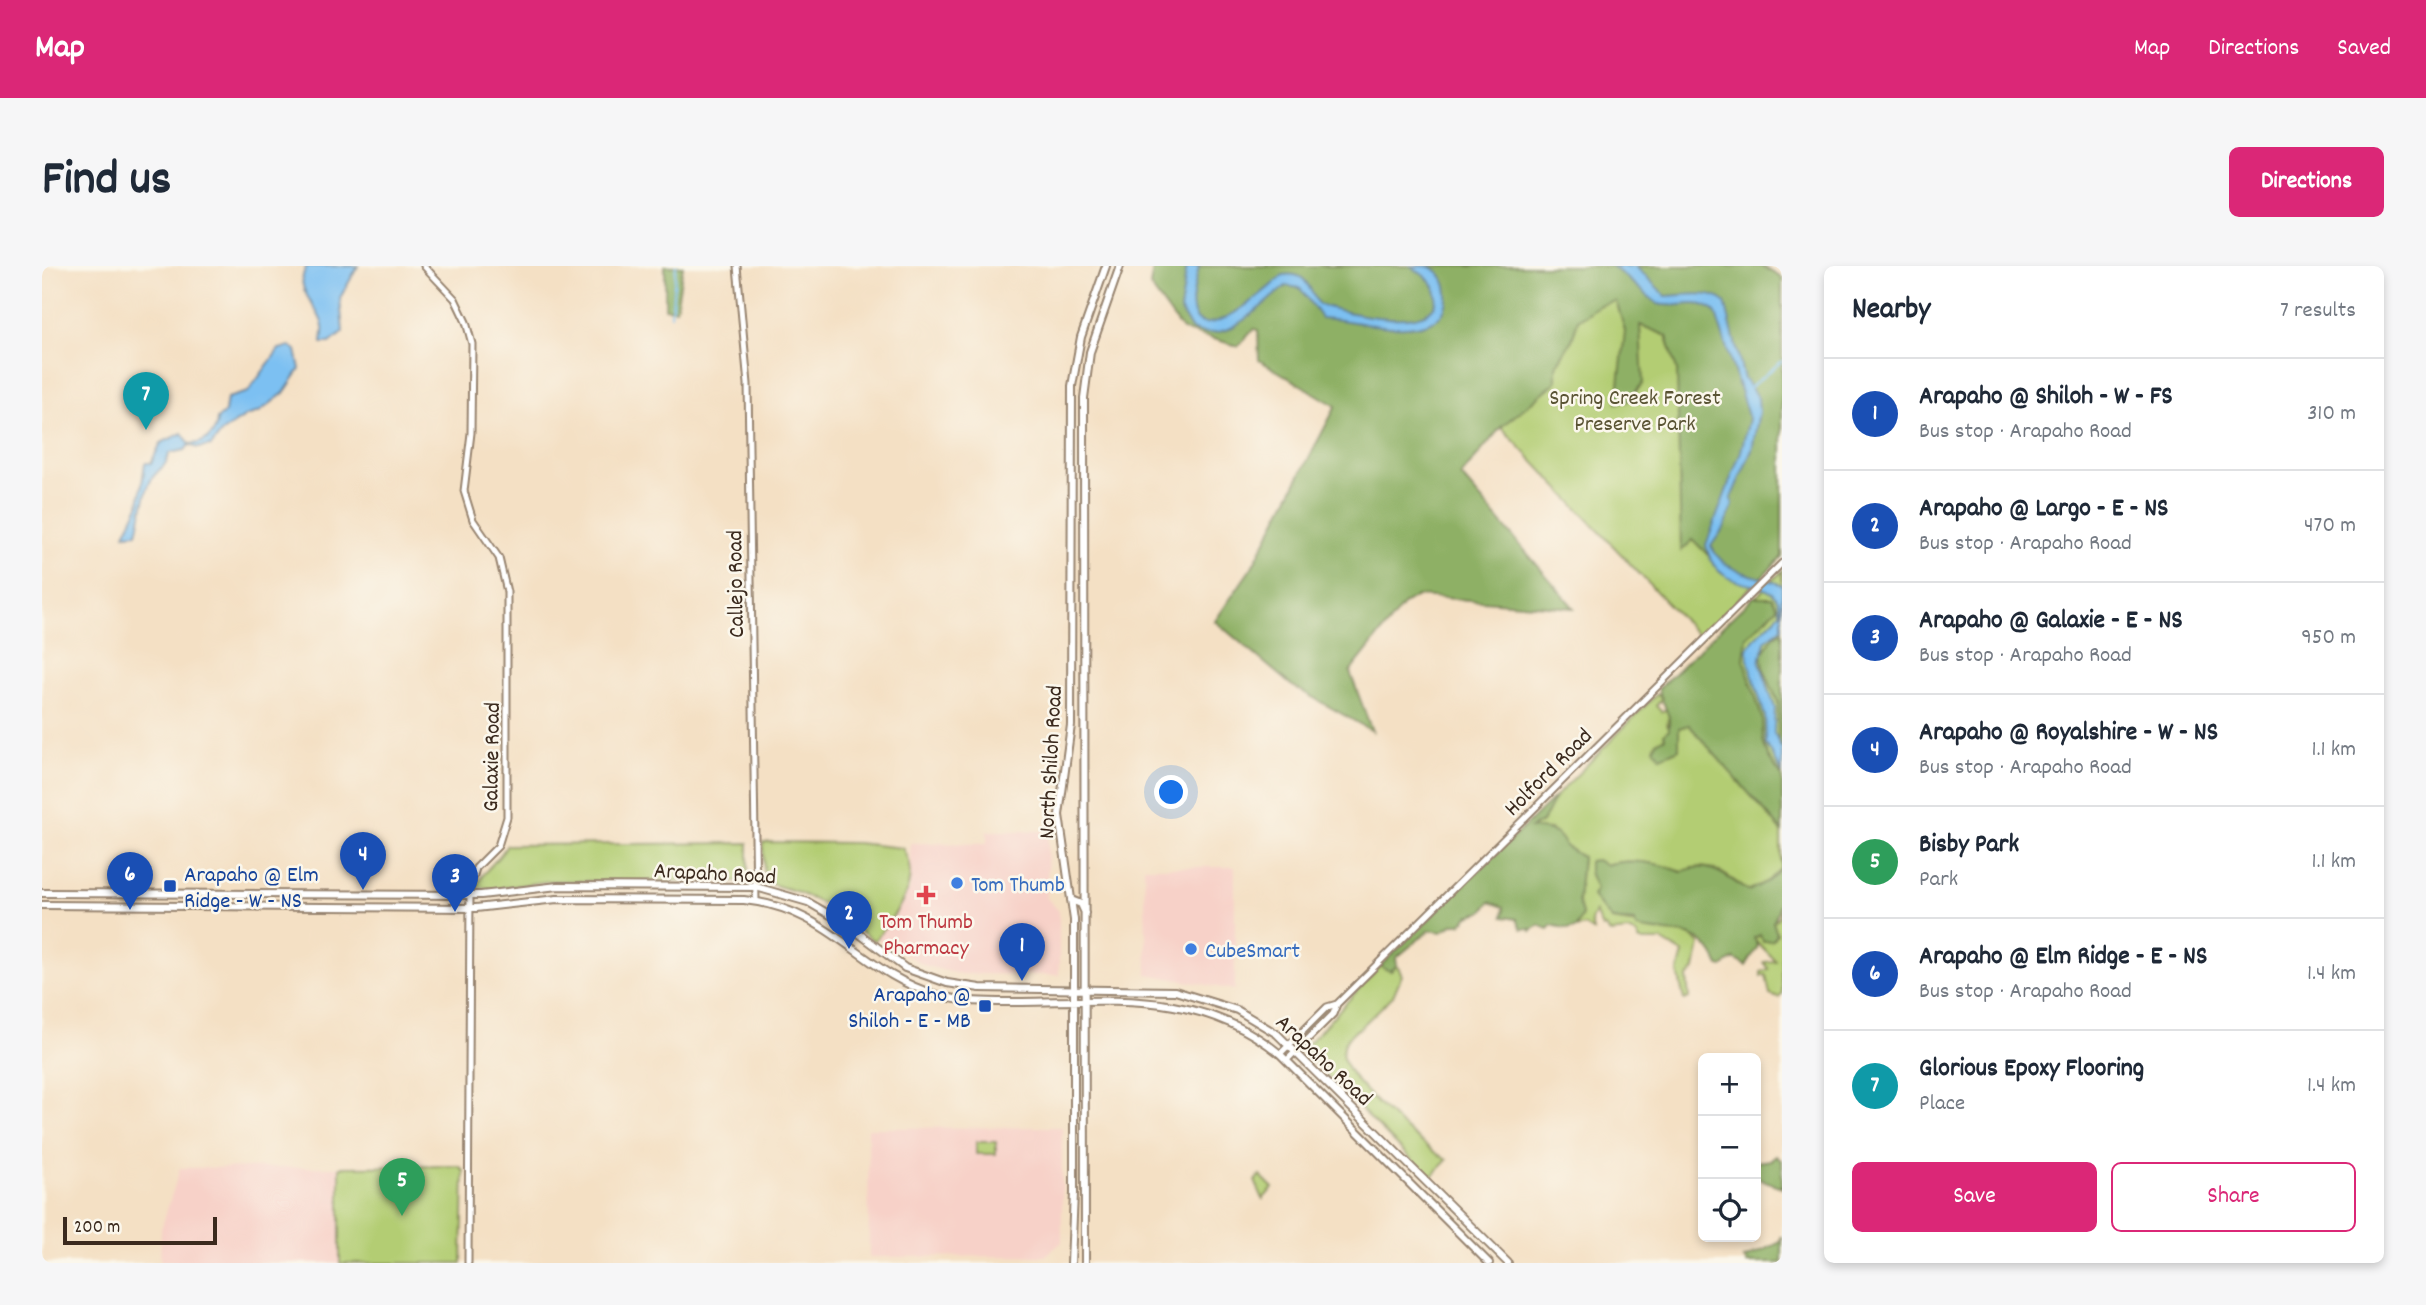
<!DOCTYPE html>
<meta charset="utf-8">
<style>
:root{--surface:#fff;--page:#f6f6f7;--text:#1f2937;--muted:#747a83;--line:#e0e1e3;--accent:#db2777}
body{margin:0;font-family:Dekko,sans-serif;background:var(--page);color:var(--text)}
.controls{position:absolute;right:21px;bottom:21px;display:grid;overflow:hidden;border-radius:10px;box-shadow:0 4px 10px #0003}
.controls button{width:63px;height:63px;display:grid;place-items:center;padding:0;border:0;border-bottom:2px solid var(--line);background:var(--surface);color:var(--text);font:35px sans-serif}
.scale{position:absolute;left:21px;bottom:18px;width:154px;box-sizing:border-box;padding-left:7px;border:4px solid #3b2a1e;border-top:0;font-size:19px;line-height:24px;white-space:nowrap;color:#3b2a1e;-webkit-text-stroke:5px #fbf7ec;paint-order:stroke}
.you{position:absolute;left:1130px;top:527px;width:24px;height:24px;margin:-18px;border:5px solid #fff;border-radius:50%;background:#1a73e8;box-shadow:0 0 0 10px #1a73e833}
.badge{display:grid;place-items:center;width:46px;height:46px;border-radius:50%;background:var(--accent);color:#fff;font-size:23px;font-weight:700}
.pin{position:absolute;translate:-50% -58px;filter:drop-shadow(0 2px 4px #0008)}
.pin::after{content:'';position:absolute;top:37px;width:24px;height:21px;background:inherit;clip-path:polygon(0 0,100% 0,50% 100%)}
.list{margin:0;padding:0;list-style:none}
h2{display:flex;justify-content:space-between;align-items:center;height:91px;margin:0;padding:0 28px;font-size:30px}
h2 small{font-size:23px;font-weight:400;color:var(--muted)}
.list li{display:grid;grid-template-columns:46px 1fr auto;gap:21px;align-items:center;box-sizing:border-box;height:112px;padding:0 28px;border-top:2px solid var(--line)}
.list b{display:block;font-size:26px;white-space:nowrap}
.list p{margin:0;font-size:23px;white-space:nowrap;color:var(--muted)}
.list em{font-size:23px;font-style:normal;color:var(--muted)}
.actions{display:flex;gap:14px;padding:21px 28px}
.actions a{flex:1;padding:16px 0;border:2px solid var(--accent);border-radius:10px;text-align:center;font-size:24px;color:var(--accent)}
.actions .main{background:var(--accent);color:#fff}
.icon{flex:none;width:38px;height:38px;fill:none;stroke:currentColor;stroke-width:2;stroke-linecap:round;stroke-linejoin:round}
.map{position:relative;flex:none;width:1740px;height:997px;overflow:hidden;border-radius:10px}
header{display:flex;align-items:center;gap:42px;box-sizing:border-box;height:98px;padding:0 35px;background:var(--accent);color:#fff}
header strong{font-size:33px}
nav{display:flex;gap:38px;margin-inline-start:auto;font-size:24px}
.intro{display:flex;align-items:center;justify-content:space-between;box-sizing:border-box;height:168px;padding:0 42px}
h1{margin:0;font-size:49px}
.button{padding:18px 32px;border-radius:10px;background:var(--accent);color:#fff;font-size:24px;font-weight:700}
main{display:flex;gap:42px;padding:0 42px}
aside{flex:1;background:var(--surface);border-radius:10px;box-shadow:0 4px 10px #0003}
.map>svg:first-child{display:block}
.built{fill:#f7d1c8}
.green{fill:#b3cd73;stroke:#777c48;stroke-width:2}
.forest{fill:#8eb065;stroke:#646d42;stroke-width:2}
.water{fill:#7bc0f2;stroke:#5b7588;stroke-width:2}
.lines{fill:none;stroke-linecap:round;stroke-linejoin:round}
.stream{stroke:#7bc0f2;stroke-width:2}
.minor-casing{stroke:#988571;stroke-width:9}
.major-casing{stroke:#988571;stroke-width:10}
.minor{stroke:#fff;stroke-width:5}
.major{stroke:#fff;stroke-width:6}
.shop-dot{fill:#3f7fe0;stroke:#fbf7ec;stroke-width:2.5}
.transit-dot{fill:#1a4fb4;stroke:#fbf7ec;stroke-width:2.5}
.health-dot{fill:#e0444e;stroke:#fbf7ec;stroke-width:2.5}
.labels{text-anchor:middle;stroke-width:5;stroke-linejoin:round;paint-order:stroke}
.park-label{font-size:23px;fill:#595333;stroke:#fbf7ec}
.street-label{font-size:23px;fill:#3b2a1e;stroke:#fbf7ec}
.transit-label{font-size:23px;fill:#164399;stroke:#fbf7ec;text-anchor:start}
.shop-label{font-size:23px;fill:#366cbe;stroke:#fbf7ec;text-anchor:start}
.health-label{font-size:23px;fill:#be3a42;stroke:#fbf7ec}
</style>
<header>
<strong>Map</strong>
<nav><a>Map</a><a>Directions</a><a>Saved</a></nav>
</header>
<div class="intro"><h1>Find us</h1><a class="button">Directions</a></div>
<main>
<div class="map">
<svg width="1740" height="997" viewBox="0 0 1740 997">
<rect width="100%" height="100%" fill="#fbf7ec"/>
<filter id="ink" filterUnits="userSpaceOnUse"><feTurbulence type="fractalNoise" baseFrequency=".0143" numOctaves="2"/><feDisplacementMap in="SourceGraphic" scale="14" xChannelSelector="R" yChannelSelector="G"/><feConvolveMatrix kernelMatrix="1 2 1 2 8 2 1 2 1" color-interpolation-filters="sRGB"/></filter>
<filter id="wash" filterUnits="userSpaceOnUse"><feTurbulence type="fractalNoise" baseFrequency=".00686" numOctaves="4" result="noise"/><feDisplacementMap in="SourceGraphic" scale="28" xChannelSelector="R" yChannelSelector="G"/><feGaussianBlur stdDeviation="1.57" result="paint"/><feColorMatrix in="noise" values="0 0 0 0 0 0 0 0 0 0 0 0 0 0 0 0 0 1.4 0 .05"/><feComposite in="paint" operator="in"/></filter>
<g filter="url(#wash)">
<rect width="100%" height="100%" fill="#f4e0c4"/>
<path class="built" d="M945,565H1006L1005,632L1017,645V709L917,708L884,700L834,672L868,623V577L945,578Z
M1102,601H1193V724L1105,708Z
M1020,861V976L1003,990L827,991L826,862Z
M298,901V997L118,996L119,963L138,902Z"/>
<path class="green" d="M1148,0L1611,26L1715,315L1658,372L1459,161L1352,139L1329,58Z
M1740,305L1739,602L1726,615L1706,625C1685,609 1667,593 1640,606C1615,596 1588,592 1563,599L1555,594L1547,606L1570,654L1645,666L1658,678L1653,703L1645,712L1647,732L1642,734L1636,706L1641,687L1620,675H1598L1594,668L1586,665L1568,667L1563,661L1560,662L1553,646L1549,655L1551,665L1543,660L1534,662L1540,649L1536,635L1540,591L1523,580L1509,564L1487,563L1500,556L1513,531L1615,428L1620,433L1614,440L1620,446L1624,443L1627,451L1625,458L1637,478V461L1646,459L1617,425Z
M721,576L815,577L860,582C882,615 853,649 832,675L786,640L753,625L722,616Z
M706,577V615H508L452,623L435,621C441,603 456,596 465,579Z
M1740,637V728L1737,732L1728,729L1724,709L1719,710V706L1727,703L1722,696L1734,695L1712,673L1719,669L1721,675L1731,674L1735,668L1731,656L1737,651Z
M1339,699L1349,705L1355,699L1360,709L1351,730L1318,762C1307,767 1298,780 1301,792C1308,819 1381,880 1405,894L1388,912L1262,787L1263,781Z
M934,876H954V888H934Z
M417,900L422,905L420,997H298V901Z
M1218,909L1231,922L1221,933L1213,915Z"/>
<path class="forest" d="M623,0H641L634,43L623,42Z
M1107,0H1720L1740,12V291L1715,315L1684,307L1651,274L1639,285L1635,105L1625,70L1598,59L1601,117L1586,135L1575,137L1583,65L1574,35L1558,39L1536,54L1530,74L1514,100V116L1459,161L1419,210L1532,342L1375,330L1362,338L1308,406L1330,465L1249,419L1173,355L1210,301L1294,140L1217,94L1216,64L1212,63L1196,80L1140,64L1108,20L1111,3Z
M1711,331H1730L1736,341L1705,371L1702,394L1720,452L1721,476L1727,492L1740,510V565L1647,459L1637,462V483L1619,491L1612,482L1615,475L1623,472L1622,468L1627,463V451L1616,423Z
M1740,365V481L1736,476V436L1722,404L1720,387L1732,370Z
M1513,531L1500,556L1489,562C1503,564 1519,564 1523,580L1540,591L1536,635L1540,649L1534,662L1527,663L1509,659L1507,663L1497,659L1489,665L1488,662L1480,663L1475,653L1461,651L1462,641L1448,636L1440,646L1426,650L1419,658H1412L1399,666L1388,664L1354,692L1355,699L1349,705L1342,703L1339,699Z
M1740,592C1740,610 1740,643 1731,656L1735,668L1731,674L1721,675L1718,669L1712,672L1716,680L1704,700L1692,693L1681,701L1677,700C1658,657 1632,671 1595,662L1592,656L1570,654L1550,630L1554,623L1547,606V595L1555,594L1563,599C1587,592 1616,596 1639,606C1667,593 1684,610 1706,625L1726,615L1739,602Z
M1734,890L1740,895V921L1714,912V896L1729,894Z
M1740,970V997H1705L1702,993L1737,977Z"/>
<path class="water" d="M265,0H316L298,32L301,66L288,77H280C280,71 282,66 281,60C276,38 250,24 265,0Z
M1145,0H1157C1155,13 1148,31 1151,44C1158,85 1231,18 1241,9C1266,6 1265,20 1276,38C1299,46 1379,65 1393,39C1396,33 1394,23 1390,17C1385,11 1375,5 1369,0C1374,0 1380,0 1385,0C1408,5 1413,45 1391,55C1359,70 1311,53 1279,52L1258,22L1244,20C1218,39 1186,80 1149,63L1138,44Z
M1570,0H1593L1624,30C1643,29 1668,24 1683,36L1702,113L1716,132L1717,146L1710,184L1689,232L1691,239L1683,260L1669,280C1684,310 1713,307 1740,319V362L1723,375L1718,396L1733,442L1732,467L1740,484V506L1724,478L1723,451L1706,394V382L1712,373L1738,347C1740,303 1676,338 1664,279L1699,185L1707,153L1674,48C1658,29 1637,44 1616,38Z
M248,80L254,84L258,103L242,127L217,146L204,150L180,166L169,180L156,182L147,179L143,184L127,187C126,201 115,203 109,214C102,228 99,252 95,267L83,268L97,239L103,197H109L119,177L140,167L148,178C162,178 175,169 175,153L183,146L185,132L206,126L237,83Z"/>
<g class="lines">
<path class="stream" d="M629,49L634,0
M1708,121L1740,95"/>
</g>
</g>
<g filter="url(#ink)">
<g class="lines">
<g class="minor-casing">
<path id="minor" d="M382,0L413,33L424,56L430,78L429,167L422,225L431,254L457,292L465,326V551L456,580L434,602L428,623L426,997
M695,0L706,118L714,635
M1238,788L1285,741L1295,738
M1245,794L1291,748L1295,738L1740,297"/>
</g>
<g class="major-casing">
<path id="major" d="M0,627L439,629L516,620L714,621L766,636L807,660L863,702L905,717L938,722L1133,725L1195,744L1235,768L1466,997
M1029,634L1039,638L1043,647
M0,639L434,642L515,633L702,634C790,643 818,707 895,729C923,737 951,736 980,736C1075,735 1160,724 1238,788L1447,997
M1029,997L1032,927V654L1017,549L1029,459L1030,120L1039,71L1064,0
M1043,997L1042,132L1048,86L1078,0"/>
</g>
<use href="#minor" class="minor"/>
<use href="#major" class="major"/>
</g>
</g>
<g class="shop-dot">
<circle cx="915" cy="617" r="7"/>
<circle cx="1149" cy="683" r="7"/>
</g>
<g class="transit-dot">
<rect x="121" y="613" width="14" height="14" rx="3.5"/>
<rect x="936" y="733" width="14" height="14" rx="3.5"/>
</g>
<path class="health-dot" d="M880.5 618.5h7v7h7v7h-7v7h-7v-7h-7v-7h7z"/>
<g class="labels">
<g class="park-label">
<text x="1593" y="138">Spring Creek Forest<tspan x="1593" dy="26">Preserve Park</tspan></text>
</g>
<g class="street-label">
<text transform="translate(692 318) rotate(-91)" y="8">Callejo Road</text>
<text transform="translate(448 491) rotate(-89)" y="8">Galaxie Road</text>
<text transform="translate(1007 496) rotate(-87)" y="8">North Shiloh Road</text>
<text transform="translate(1505 505) rotate(-45)" y="8">Holford Road</text>
<text transform="translate(673 606) rotate(3)" y="8">Arapaho Road</text>
<text transform="translate(1283 793) rotate(43)" y="8">Arapaho Road</text>
</g>
<g class="transit-label">
<text x="142" y="615">Arapaho @ Elm<tspan x="142" dy="26">Ridge - W - NS</tspan></text>
<text x="929" y="735" text-anchor="end">Arapaho @<tspan x="929" dy="26">Shiloh - E - MB</tspan></text>
</g>
<g class="shop-label">
<text x="929" y="625">Tom Thumb</text>
<text x="1163" y="691">CubeSmart</text>
</g>
<g class="health-label">
<text x="884" y="662">Tom Thumb<tspan x="884" dy="26">Pharmacy</tspan></text>
</g>
</g>
</svg>
<div class="controls">
<button>+</button>
<button>−</button>
<button><svg class="icon" aria-label="locate" viewBox="0 0 24 24"><circle cx="12" cy="12" r="6"/><path d="M12 2v4M12 18v4M2 12h4M18 12h4"/></svg></button>
</div>
<div class="scale">200 m</div>
<div class="you"></div>
<div class="pin badge" style="left:980px;top:715px;background:#1a4fb4">1</div>
<div class="pin badge" style="left:807px;top:683px;background:#1a4fb4">2</div>
<div class="pin badge" style="left:413px;top:646px;background:#1a4fb4">3</div>
<div class="pin badge" style="left:321px;top:624px;background:#1a4fb4">4</div>
<div class="pin badge" style="left:360px;top:950px;background:#2e9e5b">5</div>
<div class="pin badge" style="left:88px;top:644px;background:#1a4fb4">6</div>
<div class="pin badge" style="left:104px;top:164px;background:#0f9aa8">7</div>
</div>
<aside>
<h2>Nearby<small>7 results</small></h2>
<ul class="list">
<li><span class="badge" style="background:#1a4fb4">1</span><div><b>Arapaho @ Shiloh - W - FS</b><p>Bus stop · Arapaho Road</p></div><em>310 m</em></li>
<li><span class="badge" style="background:#1a4fb4">2</span><div><b>Arapaho @ Largo - E - NS</b><p>Bus stop · Arapaho Road</p></div><em>470 m</em></li>
<li><span class="badge" style="background:#1a4fb4">3</span><div><b>Arapaho @ Galaxie - E - NS</b><p>Bus stop · Arapaho Road</p></div><em>950 m</em></li>
<li><span class="badge" style="background:#1a4fb4">4</span><div><b>Arapaho @ Royalshire - W - NS</b><p>Bus stop · Arapaho Road</p></div><em>1.1 km</em></li>
<li><span class="badge" style="background:#2e9e5b">5</span><div><b>Bisby Park</b><p>Park</p></div><em>1.1 km</em></li>
<li><span class="badge" style="background:#1a4fb4">6</span><div><b>Arapaho @ Elm Ridge - E - NS</b><p>Bus stop · Arapaho Road</p></div><em>1.4 km</em></li>
<li><span class="badge" style="background:#0f9aa8">7</span><div><b>Glorious Epoxy Flooring</b><p>Place</p></div><em>1.4 km</em></li>
</ul>
<div class="actions"><a class="main">Save</a><a>Share</a></div>
</aside>
</main>
